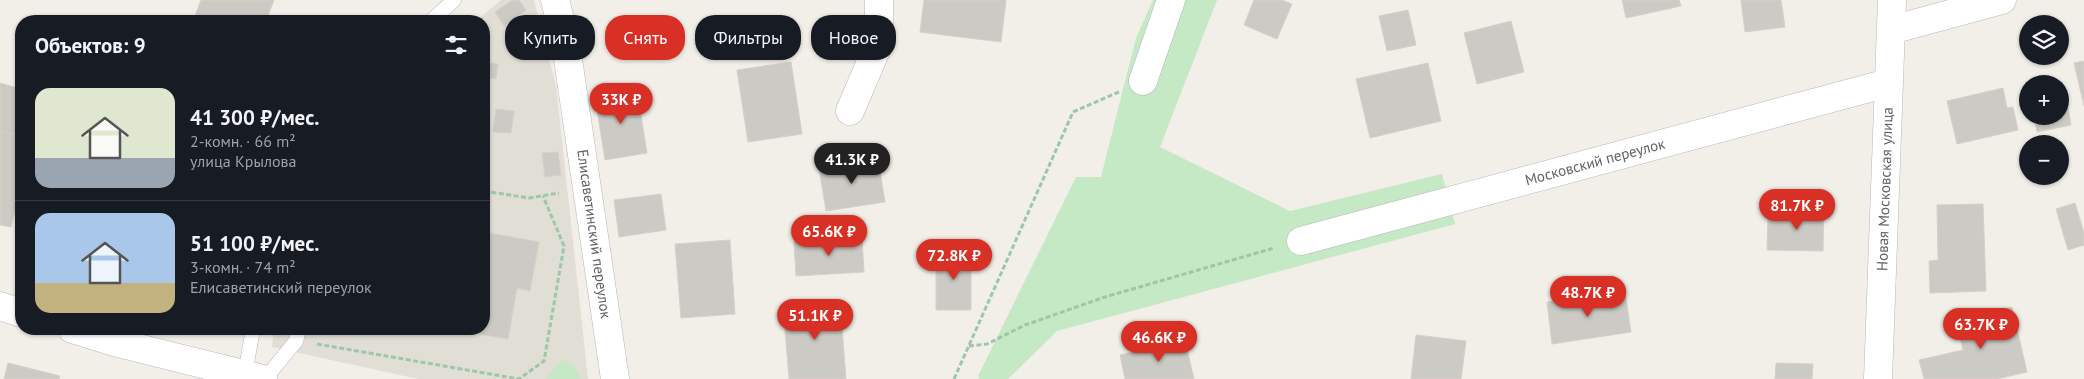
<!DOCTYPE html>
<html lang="ru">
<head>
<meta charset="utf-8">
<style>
  body { margin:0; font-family:"PT Sans",sans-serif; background:#20242c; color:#f1f3f6; height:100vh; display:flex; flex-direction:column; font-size:19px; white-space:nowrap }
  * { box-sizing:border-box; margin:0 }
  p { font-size:16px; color:#9ea1a6 }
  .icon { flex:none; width:28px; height:28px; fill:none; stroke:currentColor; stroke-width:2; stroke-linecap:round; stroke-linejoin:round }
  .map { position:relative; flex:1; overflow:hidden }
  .sheet { position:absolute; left:15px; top:15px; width:475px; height:320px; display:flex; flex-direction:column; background:#171b24; border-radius:20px; box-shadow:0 1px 4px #0004 }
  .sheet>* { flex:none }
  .hud { position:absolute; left:505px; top:15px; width:475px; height:45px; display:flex; gap:10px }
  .fabs { position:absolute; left:2019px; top:15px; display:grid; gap:10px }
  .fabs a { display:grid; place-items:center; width:50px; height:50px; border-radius:50%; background:#171b24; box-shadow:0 1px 4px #0004; font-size:25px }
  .price { position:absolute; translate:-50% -42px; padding:0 11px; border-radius:18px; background:#d93025; color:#fff; font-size:16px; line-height:32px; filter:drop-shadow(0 1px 2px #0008) }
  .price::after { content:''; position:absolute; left:50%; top:30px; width:15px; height:11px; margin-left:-8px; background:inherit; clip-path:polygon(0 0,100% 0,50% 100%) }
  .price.current { background:#222; color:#fff }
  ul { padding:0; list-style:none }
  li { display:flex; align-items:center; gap:15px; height:125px; padding:0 20px }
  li+li { border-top:1px solid #363941 }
  li span { display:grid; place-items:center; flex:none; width:140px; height:100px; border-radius:15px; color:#555 }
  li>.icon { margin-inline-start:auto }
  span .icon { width:60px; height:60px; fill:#fffc; stroke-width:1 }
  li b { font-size:21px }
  h2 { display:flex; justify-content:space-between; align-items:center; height:60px; padding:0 20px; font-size:21px }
  .pill { padding:0 18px; border-radius:20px; background:#171b24; box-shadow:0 1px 4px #0004; font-size:18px; line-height:45px }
  .pill.current { background:#d93025; color:#fff }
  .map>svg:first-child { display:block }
  .education { fill:#e1ded6 }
  .green { fill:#c5e8c5 }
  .building { fill:#cccac5; stroke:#d6d1c6 }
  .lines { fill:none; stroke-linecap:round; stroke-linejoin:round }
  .service-casing { stroke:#b5b8bc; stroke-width:15 }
  .minor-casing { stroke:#b5b8bc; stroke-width:29 }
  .tertiary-casing { stroke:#b5b8bc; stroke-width:29 }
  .path { stroke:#9cc7a9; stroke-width:3; stroke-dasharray:5 2.5; stroke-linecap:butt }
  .service { stroke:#fff; stroke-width:14 }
  .minor { stroke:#fff; stroke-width:28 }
  .tertiary { stroke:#fff; stroke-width:28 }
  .labels { text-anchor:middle; stroke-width:5; stroke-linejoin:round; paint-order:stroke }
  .street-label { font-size:15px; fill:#5f6368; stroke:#fff }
</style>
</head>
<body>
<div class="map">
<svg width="2084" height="379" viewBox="0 0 2084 379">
  <rect width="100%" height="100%" fill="#f1efe8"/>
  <!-- education -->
  <path class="education" d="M501 0H534L556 86 588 379H418L272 347 274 329H484V21H476Z"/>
  <!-- green -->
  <path class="green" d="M1153 0H1217L1160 147 1290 211 1442 174 1455 224 1057 331 1008 379H979L978 376 1076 177H1101L1136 38Z
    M561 360C571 363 579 367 580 379H546Z"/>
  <!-- building -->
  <path class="building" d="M201 0H274L266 21H193Z
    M512 0H519L526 10 504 26 495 12Z
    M924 0H1006L1001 42 920 32Z
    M1254 0H1282L1292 4 1277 39 1244 25Z
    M1622 0H1679L1681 6 1626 18Z
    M1741 0H1781L1785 27 1745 32Z
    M1408 10 1416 45 1387 51 1379 16Z
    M1511 21 1524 72 1477 84 1464 33Z
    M2084 61V106L2074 63Z
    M484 62 498 64 496 79 484 77Z
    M791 62 802 134 748 142 737 70Z
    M1428 63 1441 121 1370 138 1356 79Z
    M0 83 21 89V136L0 131Z
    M2003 88 2007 108 2013 107 2018 130 1957 144 1947 101Z
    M637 90 647 153 605 160 595 97Z
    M2065 90 2071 125 2037 132 2034 116H2060V91Z
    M496 109 514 111 511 133 493 132Z
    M0 131 21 136V185L11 227 0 225Z
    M558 152 561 175 545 177 542 153Z
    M878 159 885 202 826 211 819 168Z
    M661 194 666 230 619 237 614 200Z
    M2075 203 2084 233V245L2068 250 2056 209Z
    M1983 204 1986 291 1930 293 1929 261 1938 260 1937 205Z
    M1792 207H1824L1823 251 1767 250 1768 217H1792Z
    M484 232 539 242 530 291 517 288 508 339 450 329H484Z
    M862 238 864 272 796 276 794 242Z
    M730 240 735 314 681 318 675 244Z
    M936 252H971V310H936Z
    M1625 292 1631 332 1552 344 1547 302Z
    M840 301 846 379H789L783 305Z
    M2012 307 2027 372 1997 379H1924L1919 360 1963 350 1956 320Z
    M351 329H383L382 334Z
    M1416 335 1466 341 1461 379H1411Z
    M1185 341 1194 379H1125L1120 355Z
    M8 363 60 376 59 379H4Z
    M1776 363 1813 364 1812 379H1775Z"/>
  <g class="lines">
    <!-- service casing -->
    <g class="service-casing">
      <path id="service" d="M431 21 454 0
        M245 374 253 329
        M265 379 296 341 299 329"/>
    </g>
    <!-- minor casing -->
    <g class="minor-casing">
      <path id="minor" d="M555 0 565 39 615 379
        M1143 81 1171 0
        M850 111 879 43V0
        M1301 241 1888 83
        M0 306 21 313
        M72 329 114 342 263 379"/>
    </g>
    <!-- tertiary casing -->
    <g class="tertiary-casing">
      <path id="tertiary" d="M1891 30 2002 0
        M1878 379 1892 0"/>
    </g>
    <!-- path -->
    <path class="path" d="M484 191 529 198 559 193
      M317 344 519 379 544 361 564 246 543 196
      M969 346 987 344 1025 325 1105 297 1274 248
      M954 379 1073 112 1119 92"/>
    <!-- service -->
    <use href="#service" class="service"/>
    <!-- minor -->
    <use href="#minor" class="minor"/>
    <!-- tertiary -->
    <use href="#tertiary" class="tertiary"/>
  </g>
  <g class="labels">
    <!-- street labels -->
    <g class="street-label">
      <text transform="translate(1595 162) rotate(-15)" y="5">Московский переулок</text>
      <text transform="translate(1885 189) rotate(-88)" y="5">Новая Московская улица</text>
      <text transform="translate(594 234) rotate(82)" y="5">Елисаветинский переулок</text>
    </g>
  </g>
</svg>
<div class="fabs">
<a><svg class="icon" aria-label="layers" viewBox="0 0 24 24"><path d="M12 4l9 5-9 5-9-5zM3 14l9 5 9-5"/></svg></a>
<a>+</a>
<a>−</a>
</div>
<b class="price" style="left:621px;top:125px">33K ₽</b>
<b class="price current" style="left:852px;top:185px">41.3K ₽</b>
<b class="price" style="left:1797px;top:231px">81.7K ₽</b>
<b class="price" style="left:829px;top:257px">65.6K ₽</b>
<b class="price" style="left:954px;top:281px">72.8K ₽</b>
<b class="price" style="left:1588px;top:318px">48.7K ₽</b>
<b class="price" style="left:815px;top:341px">51.1K ₽</b>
<b class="price" style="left:1981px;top:350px">63.7K ₽</b>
<b class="price" style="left:1159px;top:363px">46.6K ₽</b>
<div class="hud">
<a class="pill">Купить</a>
<a class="pill current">Снять</a>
<a class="pill">Фильтры</a>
<a class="pill">Новое</a>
</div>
<section class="sheet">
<h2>Объектов: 9<svg class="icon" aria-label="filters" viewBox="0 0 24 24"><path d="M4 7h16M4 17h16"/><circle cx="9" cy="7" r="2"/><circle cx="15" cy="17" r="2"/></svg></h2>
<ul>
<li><span style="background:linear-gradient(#dfe7d0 70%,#9aa5b1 0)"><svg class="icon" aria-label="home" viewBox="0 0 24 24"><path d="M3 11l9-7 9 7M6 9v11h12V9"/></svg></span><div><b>41 300 ₽/мес.</b><p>2-комн. · 66 m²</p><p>улица Крылова</p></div></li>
<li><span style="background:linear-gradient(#a9c7e8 70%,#c2b280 0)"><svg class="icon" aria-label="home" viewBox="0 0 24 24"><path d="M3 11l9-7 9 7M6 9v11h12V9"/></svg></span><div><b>51 100 ₽/мес.</b><p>3-комн. · 74 m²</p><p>Елисаветинский переулок</p></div></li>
</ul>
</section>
</div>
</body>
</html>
